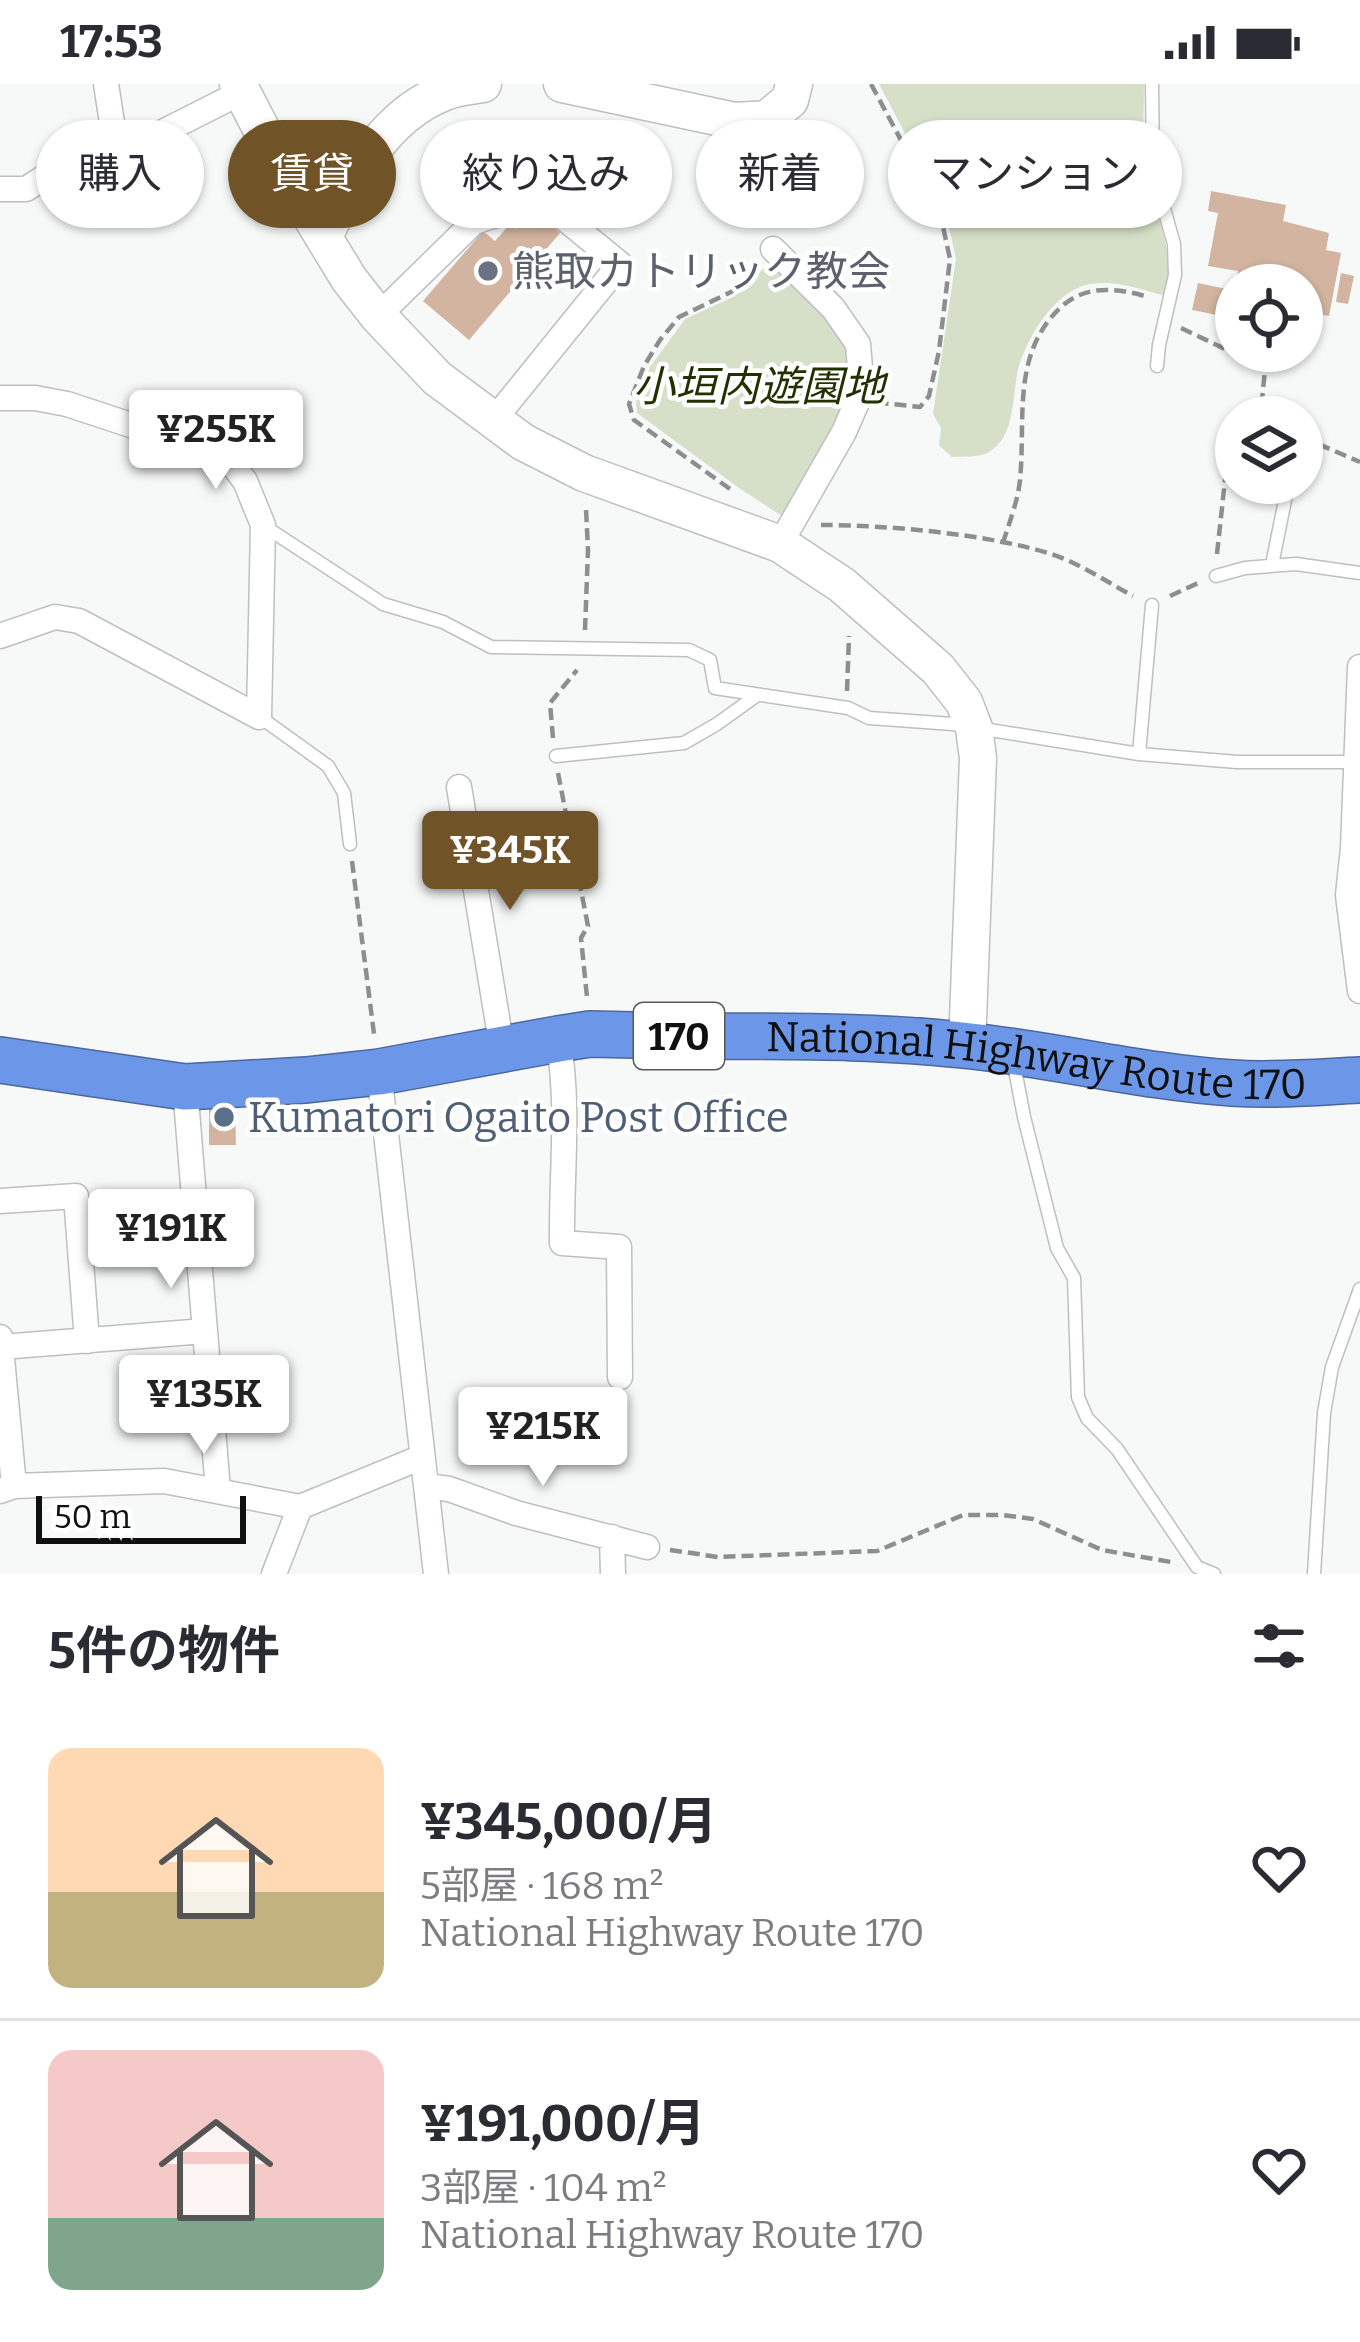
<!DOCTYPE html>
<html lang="ja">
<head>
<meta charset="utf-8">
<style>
  body { margin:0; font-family:Bitter,"Noto Sans JP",serif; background:#f7f7f7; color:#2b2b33; height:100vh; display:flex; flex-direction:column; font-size:45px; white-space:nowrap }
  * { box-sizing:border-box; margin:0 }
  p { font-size:39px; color:#7c7c81 }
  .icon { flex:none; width:66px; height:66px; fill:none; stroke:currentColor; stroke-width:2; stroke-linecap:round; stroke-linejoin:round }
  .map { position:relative; height:1490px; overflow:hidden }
  .drawer { display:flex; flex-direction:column; background:#fff; flex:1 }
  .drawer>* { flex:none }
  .top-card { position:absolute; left:36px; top:36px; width:1290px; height:108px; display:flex; gap:24px }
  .fabs { position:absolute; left:1215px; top:180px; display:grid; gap:24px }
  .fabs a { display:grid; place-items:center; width:108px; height:108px; border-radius:50%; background:#fff; box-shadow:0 3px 9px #0004; font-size:60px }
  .scale { position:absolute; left:36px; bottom:30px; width:210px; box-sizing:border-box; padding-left:12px; border:6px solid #101010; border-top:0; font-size:33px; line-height:42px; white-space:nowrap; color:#101010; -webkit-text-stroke:9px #fff; paint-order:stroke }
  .price { position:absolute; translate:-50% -102px; padding:0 27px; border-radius:12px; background:#fff; color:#222; font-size:39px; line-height:78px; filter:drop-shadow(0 3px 6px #0008) }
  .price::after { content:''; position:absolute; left:50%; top:72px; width:36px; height:27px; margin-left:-18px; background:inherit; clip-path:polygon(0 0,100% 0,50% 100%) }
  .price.on { background:#715328; color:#fff }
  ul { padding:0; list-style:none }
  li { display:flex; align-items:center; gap:36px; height:300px; padding:0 48px }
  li+li { border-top:3px solid #e1e1e2 }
  li span { display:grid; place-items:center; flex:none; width:336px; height:240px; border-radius:24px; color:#555 }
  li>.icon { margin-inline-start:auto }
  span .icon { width:144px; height:144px; fill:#fffc; stroke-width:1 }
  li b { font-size:51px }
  h2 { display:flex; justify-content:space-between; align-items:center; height:144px; padding:0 48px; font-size:51px }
  .pill { padding:0 42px; border-radius:54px; background:#fff; box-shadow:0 3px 9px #0004; font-size:42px; line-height:108px }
  .pill.on { background:#715328; color:#fff }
  .status { display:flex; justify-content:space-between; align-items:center; height:84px; padding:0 60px; background:#fff; direction:ltr }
  .status svg { height:33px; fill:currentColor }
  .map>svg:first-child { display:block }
  .green { fill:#d6e0c8 }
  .building { fill:#d2b4a0 }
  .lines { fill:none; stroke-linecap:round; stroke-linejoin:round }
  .lane-casing { stroke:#bebfc0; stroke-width:15 }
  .street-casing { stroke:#bebfc0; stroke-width:27 }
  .secondary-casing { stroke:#bebfc0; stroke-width:39 }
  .highway-casing { stroke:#4c689c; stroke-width:48 }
  .path { stroke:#8d8e8e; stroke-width:4.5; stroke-dasharray:12 6; stroke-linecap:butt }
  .lane { stroke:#fff; stroke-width:12 }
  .street { stroke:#fff; stroke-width:24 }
  .secondary { stroke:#fff; stroke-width:36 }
  .highway { stroke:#6c97e8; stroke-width:45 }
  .worship-dot { fill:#6b7280; stroke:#fff; stroke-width:4.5 }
  .service-dot { fill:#5c6f8a; stroke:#fff; stroke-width:4.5 }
  .labels { text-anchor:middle; stroke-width:9; stroke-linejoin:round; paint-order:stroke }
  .shield { fill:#fff; stroke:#585858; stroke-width:3 }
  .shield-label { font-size:39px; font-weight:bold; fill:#101010 }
  .worship-label { font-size:42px; fill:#5b616d; stroke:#fff; text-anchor:start }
  .park-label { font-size:42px; font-style:italic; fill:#213100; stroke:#fff }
  .street-label { font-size:42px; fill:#101010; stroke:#fff }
  .service-label { font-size:42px; fill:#4e5e75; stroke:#fff; text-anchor:start }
</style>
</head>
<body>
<div class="status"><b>17:53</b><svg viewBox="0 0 49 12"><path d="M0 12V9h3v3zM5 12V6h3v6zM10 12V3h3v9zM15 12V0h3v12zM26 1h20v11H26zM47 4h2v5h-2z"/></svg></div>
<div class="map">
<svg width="1360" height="1490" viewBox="0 0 1360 1490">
  <rect width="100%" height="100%" fill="#f7f8f8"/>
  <!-- green -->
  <path class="green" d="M879 0H1144C1144 26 1142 53 1145 78 1149 125 1178 161 1166 212 1142 206 1116 196 1091 200 1055 205 1024 257 1017 291 1012 317 1015 352 989 368 979 374 963 372 952 373L939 361 941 344 933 330 956 175 945 125Z
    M774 174 832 236 846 260 852 310 785 434 739 404 637 329 636 318 650 283 685 235 735 212Z"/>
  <!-- building -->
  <path class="building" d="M1211 107 1286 121 1283 137 1329 149 1326 166 1341 169 1329 232 1302 227V201H1289L1290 193 1287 197 1263 193 1262 200 1236 195 1238 187 1208 182 1218 129 1208 127Z
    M543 133 560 149 469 256 423 217 483 147 495 157 510 140 517 145 526 135 535 143Z
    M1341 189 1354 192 1348 220 1336 218Z
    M1198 199 1236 207 1232 234 1192 226Z
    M209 1024H235L236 1061H209Z"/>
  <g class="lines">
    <!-- lane casing -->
    <g class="lane-casing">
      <path id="lane" d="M1152 0 1153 86 1174 160 1175 191 1159 261 1157 282
        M264 442 383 520 443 538 491 563 689 566 710 576 715 604 848 624 869 634 953 640 1139 670 1237 678H1356
        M1272 481 1287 406
        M1216 492 1245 484 1296 480 1360 489
        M260 633 328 682 344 709 350 760
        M1139 670 1152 521
        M556 672 684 659 717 640 756 612
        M1013 975 1024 1033 1057 1164 1074 1194 1078 1313 1087 1334 1117 1365 1197 1483 1214 1490
        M1314 1490 1324 1329 1332 1283 1360 1205"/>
    </g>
    <!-- street casing -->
    <g class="street-casing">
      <path id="street" d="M106 0 117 71
        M0 105H26L62 82 117 71 242 8
        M773 165 833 224 858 260 860 284 858 316 844 348 780 460
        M378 232 474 138 511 126 548 121 620 180 493 337
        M0 314H35L67 320 149 347 232 380 245 397 263 441 259 633 79 537 55 533 0 552
        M1360 583 1353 764 1348 811 1360 907
        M459 703 502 964
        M558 955C570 1023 561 1090 562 1159L619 1163 620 1293
        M379 988 436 1490
        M185 1003 218 1406
        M0 1117 76 1112 87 1257
        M0 1253 14 1402
        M1 1263 205 1247
        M427 1402 449 1405 516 1429 647 1463
        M0 1407 14 1402 164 1397 300 1423 422 1373
        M612 1453 613 1490
        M274 1490 300 1423"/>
    </g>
    <!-- secondary casing -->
    <g class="secondary-casing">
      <path id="secondary" d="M238 0 282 85 349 195 378 232 437 294 523 358 584 389 780 460 842 501 938 585 964 618 974 644 978 674 967 961
        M562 0 735 37 767 35 790 16 794 0
        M324 153C351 96 382 32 445 8 456 3 471 2 483 0"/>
    </g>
    <!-- highway casing -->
    <g class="highway-casing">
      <g id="highway">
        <path id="s1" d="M0 976 185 1003 306 996 379 988 558 955 590 950 634 951C741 954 856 949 962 961 1052 970 1141 993 1232 999 1275 1002 1318 998 1360 996"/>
      </g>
    </g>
    <!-- path -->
    <path class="path" d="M871 0 940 129 950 175 939 267 929 312 920 323 882 319
      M1181 244 1244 274 1266 275 1261 327 1257 333
      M1302 353 1360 378
      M730 405 634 336 629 320 644 282 660 256 679 233 731 208 757 182
      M821 441C887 441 988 450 1051 470 1079 479 1107 498 1133 512
      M1003 459C1009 439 1018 417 1020 396 1026 334 1011 270 1061 223 1086 200 1118 204 1148 213
      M1217 470 1225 396 1236 364
      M1170 512 1198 499
      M585 546 588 466 586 425
      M847 607 849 552
      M553 654 550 619 577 586
      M558 689 588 842 581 854 587 913
      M352 777 374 950
      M670 1466 718 1473 877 1467 963 1431H1003L1033 1435 1102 1466 1171 1478"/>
    <!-- lane -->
    <use href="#lane" class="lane"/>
    <!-- street -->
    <use href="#street" class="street"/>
    <!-- secondary -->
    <use href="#secondary" class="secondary"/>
    <!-- highway -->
    <use href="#highway" class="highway"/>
  </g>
  <!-- markers -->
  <circle class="worship-dot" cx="488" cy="187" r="12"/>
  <circle class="service-dot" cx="224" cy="1033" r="12"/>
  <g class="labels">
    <!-- shield labels -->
    <rect class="shield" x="634" y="919" width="90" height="66" rx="9"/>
    <g class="shield-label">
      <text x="679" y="966">170</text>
    </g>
    <!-- worship labels -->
    <g class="worship-label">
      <text x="512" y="202">熊取カトリック教会</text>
    </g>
    <!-- park labels -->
    <g class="park-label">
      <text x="759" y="317">小垣内遊園地</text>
    </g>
    <!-- street labels -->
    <g class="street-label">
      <text dy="15" stroke="none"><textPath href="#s1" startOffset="1044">National Highway Route 170</textPath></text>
    </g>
    <!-- service labels -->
    <g class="service-label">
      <text x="248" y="1048">Kumatori Ogaito Post Office</text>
    </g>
  </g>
</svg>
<div class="fabs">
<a><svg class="icon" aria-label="locate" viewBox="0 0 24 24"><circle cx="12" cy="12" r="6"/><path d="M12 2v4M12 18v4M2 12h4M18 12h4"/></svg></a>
<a><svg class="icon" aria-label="layers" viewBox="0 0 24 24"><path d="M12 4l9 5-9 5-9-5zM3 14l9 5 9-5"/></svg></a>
</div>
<div class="scale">50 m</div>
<b class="price" style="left:216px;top:408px">¥255K</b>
<b class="price on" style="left:510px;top:829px">¥345K</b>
<b class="price" style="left:171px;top:1207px">¥191K</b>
<b class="price" style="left:204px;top:1373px">¥135K</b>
<b class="price" style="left:543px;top:1405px">¥215K</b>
<div class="top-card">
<a class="pill">購入</a>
<a class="pill on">賃貸</a>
<a class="pill">絞り込み</a>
<a class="pill">新着</a>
<a class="pill">マンション</a>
</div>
</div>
<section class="drawer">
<h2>5件の物件<svg class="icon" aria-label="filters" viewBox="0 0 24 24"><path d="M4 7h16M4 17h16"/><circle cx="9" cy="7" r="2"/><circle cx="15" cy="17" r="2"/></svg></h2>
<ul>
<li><span style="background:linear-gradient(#ffd9b3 60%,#c2b280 0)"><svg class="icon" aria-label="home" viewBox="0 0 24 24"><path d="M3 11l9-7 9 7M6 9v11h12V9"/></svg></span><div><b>¥345,000/月</b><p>5部屋 · 168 m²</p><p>National Highway Route 170</p></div><svg class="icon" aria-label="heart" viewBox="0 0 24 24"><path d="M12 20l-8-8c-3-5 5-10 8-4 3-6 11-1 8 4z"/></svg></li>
<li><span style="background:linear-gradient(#f6c9c9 70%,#7fa58c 0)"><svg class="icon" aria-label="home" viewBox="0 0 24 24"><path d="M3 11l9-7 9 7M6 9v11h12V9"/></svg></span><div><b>¥191,000/月</b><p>3部屋 · 104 m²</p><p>National Highway Route 170</p></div><svg class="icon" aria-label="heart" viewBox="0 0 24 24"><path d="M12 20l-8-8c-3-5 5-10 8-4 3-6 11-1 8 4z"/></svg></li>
</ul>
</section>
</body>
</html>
